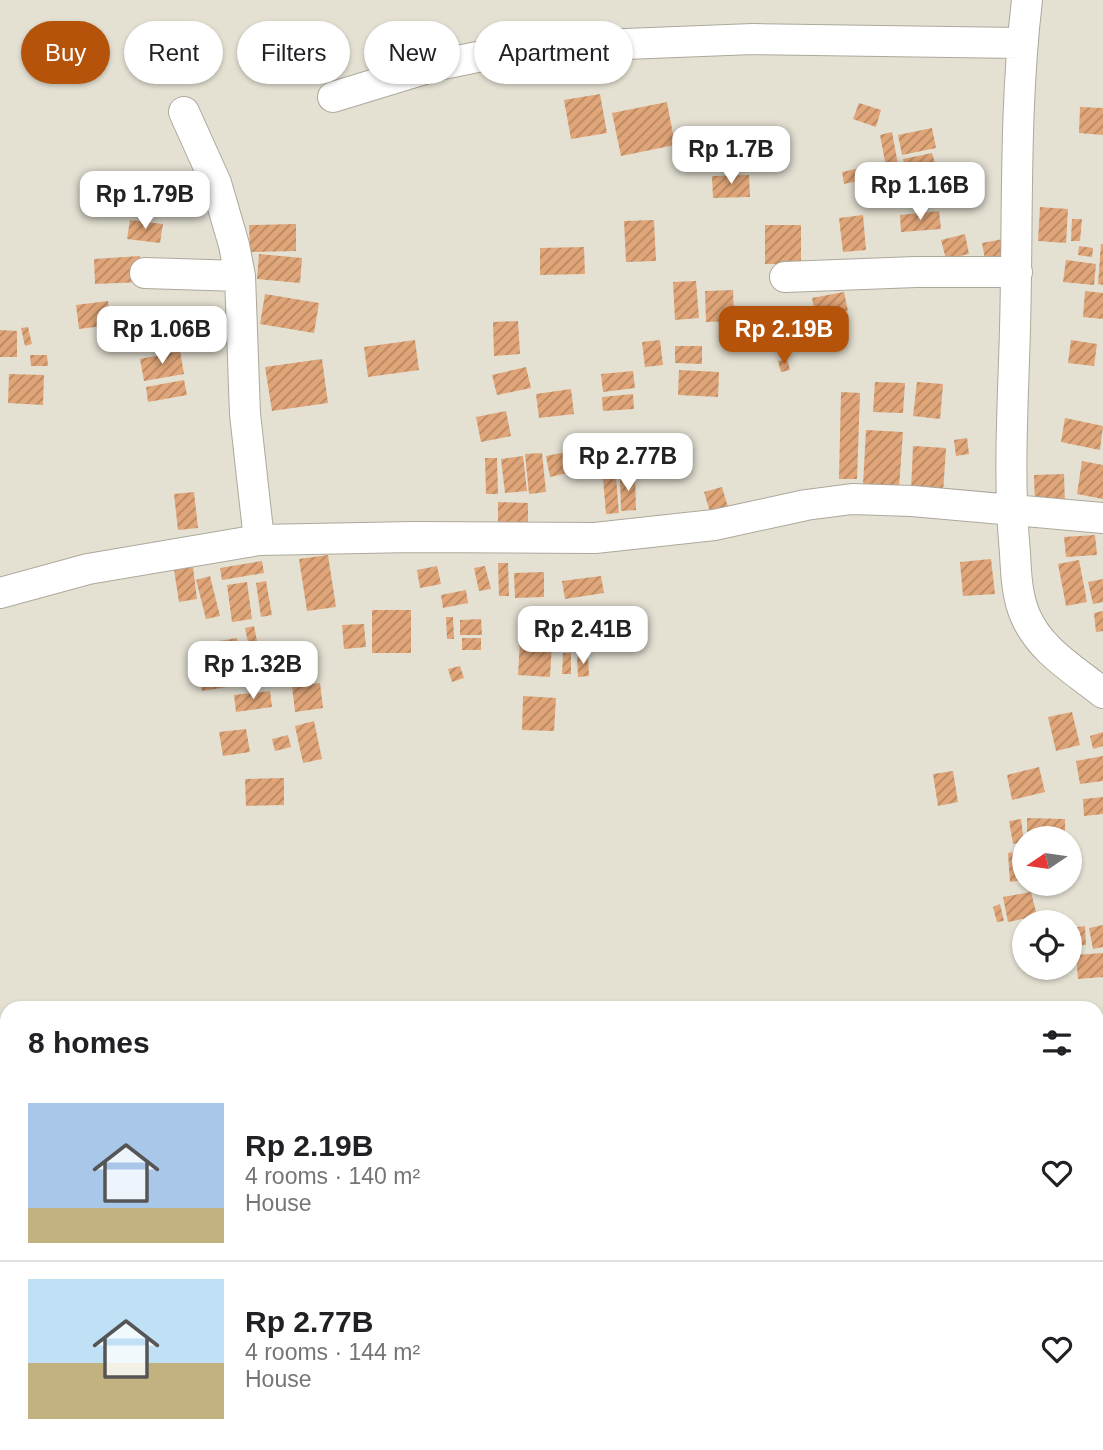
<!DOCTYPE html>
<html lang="en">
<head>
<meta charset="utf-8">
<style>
  body { margin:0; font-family:Helvetica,sans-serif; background:#f6f6f6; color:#202124; height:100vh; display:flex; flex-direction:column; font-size:26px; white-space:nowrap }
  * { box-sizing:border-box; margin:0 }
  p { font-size:23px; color:#757577 }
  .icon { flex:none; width:38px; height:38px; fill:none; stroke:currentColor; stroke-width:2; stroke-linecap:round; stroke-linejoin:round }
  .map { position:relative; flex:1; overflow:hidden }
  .details { position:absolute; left:0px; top:1001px; width:1104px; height:450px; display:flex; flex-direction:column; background:#fff; border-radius:21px 21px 0 0; box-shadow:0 2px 5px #0004 }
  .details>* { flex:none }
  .hud { position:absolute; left:21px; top:21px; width:700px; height:63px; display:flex; gap:14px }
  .needle { width:46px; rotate:257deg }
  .tools { position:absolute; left:1012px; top:826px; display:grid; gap:14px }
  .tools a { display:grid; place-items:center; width:70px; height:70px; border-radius:50%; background:#fff; box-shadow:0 2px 5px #0004; font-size:35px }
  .price { position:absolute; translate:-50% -60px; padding:0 16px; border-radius:14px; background:#fff; color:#222; font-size:23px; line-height:46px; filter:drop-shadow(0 2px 4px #0008) }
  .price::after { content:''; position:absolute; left:50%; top:42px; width:21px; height:16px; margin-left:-10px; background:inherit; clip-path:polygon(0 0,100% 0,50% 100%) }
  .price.current { background:#b45309; color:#fff }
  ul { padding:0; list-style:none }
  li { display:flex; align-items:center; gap:21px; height:175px; padding:0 28px }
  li+li { border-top:2px solid #e0e0e0 }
  li span { display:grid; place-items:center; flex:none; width:196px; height:140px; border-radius:0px; color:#555 }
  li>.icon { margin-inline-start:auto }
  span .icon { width:84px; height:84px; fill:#fffc; stroke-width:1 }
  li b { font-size:30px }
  h2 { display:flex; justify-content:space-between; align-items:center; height:84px; padding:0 28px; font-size:30px }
  .tag { padding:0 24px; border-radius:32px; background:#fff; box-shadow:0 2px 5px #0004; font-size:24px; line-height:63px }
  .tag.current { background:#b45309; color:#fff }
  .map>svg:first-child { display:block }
  .building { fill:url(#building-hatch) }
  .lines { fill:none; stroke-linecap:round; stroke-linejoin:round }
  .minor-casing { stroke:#aca89b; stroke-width:32 }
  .minor { stroke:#fff; stroke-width:30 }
</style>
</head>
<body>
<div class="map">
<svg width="1103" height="1450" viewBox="0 0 1103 1450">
  <defs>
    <pattern id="building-hatch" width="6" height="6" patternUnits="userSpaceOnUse" patternTransform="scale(1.75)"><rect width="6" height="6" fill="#e0a578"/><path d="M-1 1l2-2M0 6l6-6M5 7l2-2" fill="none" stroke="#b68762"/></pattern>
  </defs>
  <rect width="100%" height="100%" fill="#e4e1d3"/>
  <!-- building -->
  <path class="building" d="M600 94 607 133 571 139 564 100Z
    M667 102 675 145 621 156 612 113Z
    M859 103 881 110 876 127 853 119Z
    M1080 107 1103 108V135L1079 133Z
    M932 128 936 148 902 155 898 135Z
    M892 132 903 191 891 193 880 135Z
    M932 153 935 163 905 169 903 159Z
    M874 165 877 177 844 184 842 172Z
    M935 168 938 187 908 192 904 173Z
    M749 175 750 197 713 198 712 176Z
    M141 195 191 196 190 209 140 207Z
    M1040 207 1068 209 1066 243 1038 241Z
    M939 211 941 229 901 232 900 215Z
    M863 215 866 250 843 252 839 218Z
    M1072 219H1082L1080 241H1071Z
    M130 220 163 224 160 243 127 239Z
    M654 220 656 261 626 262 624 221Z
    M296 224V251L250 252 249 225Z
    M765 225H801V264H765Z
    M965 234 969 254 946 259 941 240Z
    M1003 239 1006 255 985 259 982 243Z
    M1101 244H1103V285L1098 284Z
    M1079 246 1093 248 1092 257 1078 255Z
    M584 247 585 274 540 275V248Z
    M259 254 302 258 300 283 257 279Z
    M140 256 142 282 95 284 94 259Z
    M1066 260 1096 264 1094 285 1063 282Z
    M696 281 699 318 675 320 673 282Z
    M733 290 734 321 706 322 705 291Z
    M1085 291 1103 293V319L1083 317Z
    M844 292 848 311 816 317 812 298Z
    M265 294 319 303 314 333 260 324Z
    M108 301 111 325 79 329 76 305Z
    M843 320 845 335 823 338 821 323Z
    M518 321 520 354 494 356 493 322Z
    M28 327 32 344 25 346 21 328Z
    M0 330 17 331V357H0Z
    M415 340 419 370 368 377 364 347Z
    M660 340 663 365 645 367 642 342Z
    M1071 340 1097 344 1094 366 1068 363Z
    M675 346H702V364L675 363Z
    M180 351 184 374 144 381 140 359Z
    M30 355H47L48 366H31Z
    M322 359 328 403 272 411 265 367Z
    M787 359 790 370 781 372 778 361Z
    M526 367 531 388 497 395 492 375Z
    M679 370 719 372 718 397 678 395Z
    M633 371 635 388 603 392 601 374Z
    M9 374 44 375 43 405 8 403Z
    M184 380 187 395 148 402 146 387Z
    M875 382 905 383 903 413 873 412Z
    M917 382 943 384 940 419 913 416Z
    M571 389 574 414 539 418 536 394Z
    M841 392 860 393 857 479H839Z
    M633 394 634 409 603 411 602 397Z
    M506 411 511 436 481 442 476 417Z
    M1065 418 1103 426 1100 450 1061 442Z
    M866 430 903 432 899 488 863 485Z
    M967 438 969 454 956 456 954 440Z
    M913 446 946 448 943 493 911 491Z
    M581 449 585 469 550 477 546 456Z
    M542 453 546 492 529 494 525 454Z
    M523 456 527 491 505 493 501 459Z
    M485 458H497L498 494H486Z
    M1082 461 1103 465V499L1077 494Z
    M1064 474 1065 504 1035 505 1034 475Z
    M620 476H635L636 510 621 511Z
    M616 477 619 513 606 514 603 478Z
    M722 487 728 507 710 512 704 492Z
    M194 492 198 528 178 530 174 494Z
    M498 502 528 503V525L498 524Z
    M1095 535 1097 555 1066 557 1064 537Z
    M328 555 336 607 307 611 299 559Z
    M991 559 995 594 963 596 960 562Z
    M1079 560 1087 602 1066 606 1058 564Z
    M262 561 264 573 222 580 220 568Z
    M498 563H508L509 596H499Z
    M437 566 441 584 420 588 417 570Z
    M485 566 491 589 479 591 474 568Z
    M193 567 197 599 179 602 174 570Z
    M544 572V597L515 598 514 573Z
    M210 576 220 616 206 619 196 580Z
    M601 576 604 593 565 599 562 581Z
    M1103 579V602L1093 604 1088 582Z
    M266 581 272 615 261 617 256 583Z
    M247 582 252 619 232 622 227 585Z
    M466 590 468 603 443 608 441 595Z
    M372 610H411V653H372Z
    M1103 611V631L1096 632 1094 613Z
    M446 617H453L454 639H447Z
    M481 619 482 635H460V620Z
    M364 624 366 647 344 649 342 625Z
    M254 626 258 646 249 647 245 628Z
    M237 638 239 650 209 655 207 643Z
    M462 638H481V650H462Z
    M520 640 552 643 550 677 518 675Z
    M273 652 275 661 250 666 248 658Z
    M563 653H571V674H562Z
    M588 656 589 676 578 677 577 657Z
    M229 663 233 686 202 691 197 668Z
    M460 666 464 678 452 682 448 669Z
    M273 667 277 682 254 687 250 672Z
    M320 683 323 708 295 712 292 686Z
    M270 691 272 707 236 712 234 695Z
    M523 696 556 698 554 731 522 730Z
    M1072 712 1080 745 1056 751 1048 717Z
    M314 721 322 759 303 763 295 726Z
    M246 729 250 752 223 756 219 732Z
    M1103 732V746L1093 749 1090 736Z
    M288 735 291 747 275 751 272 739Z
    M1103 756V781L1080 784 1076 761Z
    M1039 767 1045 792 1012 800 1007 775Z
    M953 771 958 802 938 806 933 774Z
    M284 778V805L246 806 245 779Z
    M1103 797V814L1084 816 1083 799Z
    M1027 818 1065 819V838H1027Z
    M1021 819 1024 842 1013 844 1009 821Z
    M1024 851V880L1010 882 1008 853Z
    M1031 892 1037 916 1008 922 1003 897Z
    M1000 904 1004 921 997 922 993 907Z
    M1103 925V947L1093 949 1089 928Z
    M1085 926 1086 945 1069 947V928Z
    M1103 953V977L1078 979 1076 955Z
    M820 1444H873L874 1450H821Z"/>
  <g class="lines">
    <!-- minor casing -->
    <g class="minor-casing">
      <path id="minor" d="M1027 0C1014 110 1018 219 1015 329 1013 404 1008 479 1015 553 1016 574 1017 596 1025 615 1040 651 1075 670 1103 693
        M333 97 438 65 502 52 549 47 753 39 1022 43
        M184 112 216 183 234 245 240 276 245 414 259 540
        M145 273 240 276
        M785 277 916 272H1017
        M0 593 88 569 259 540 412 537 595 538 714 525 806 505 852 499 912 501 1103 518
        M1094 1444V1450
        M950 1449 951 1450"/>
    </g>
    <!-- minor -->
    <use href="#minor" class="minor"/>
  </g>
</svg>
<div class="tools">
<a><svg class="needle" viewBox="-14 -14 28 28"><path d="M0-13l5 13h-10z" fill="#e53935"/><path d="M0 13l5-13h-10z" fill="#757577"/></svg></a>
<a><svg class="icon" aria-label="locate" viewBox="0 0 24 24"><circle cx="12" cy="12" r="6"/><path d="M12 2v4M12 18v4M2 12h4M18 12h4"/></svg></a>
</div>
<b class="price" style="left:731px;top:186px">Rp 1.7B</b>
<b class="price" style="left:920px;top:222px">Rp 1.16B</b>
<b class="price" style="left:145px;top:231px">Rp 1.79B</b>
<b class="price" style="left:162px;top:366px">Rp 1.06B</b>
<b class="price current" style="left:784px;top:366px">Rp 2.19B</b>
<b class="price" style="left:628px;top:493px">Rp 2.77B</b>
<b class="price" style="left:583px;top:666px">Rp 2.41B</b>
<b class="price" style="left:253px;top:701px">Rp 1.32B</b>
<div class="hud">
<a class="tag current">Buy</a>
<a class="tag">Rent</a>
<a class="tag">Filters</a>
<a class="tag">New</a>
<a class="tag">Apartment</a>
</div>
<section class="details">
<h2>8 homes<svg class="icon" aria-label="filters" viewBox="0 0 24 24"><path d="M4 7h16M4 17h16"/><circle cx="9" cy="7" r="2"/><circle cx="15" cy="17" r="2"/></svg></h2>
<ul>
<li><span style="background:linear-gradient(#a9c7e8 75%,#c2b280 0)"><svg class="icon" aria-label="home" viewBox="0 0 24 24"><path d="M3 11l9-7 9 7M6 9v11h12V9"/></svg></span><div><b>Rp 2.19B</b><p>4 rooms · 140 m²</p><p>House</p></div><svg class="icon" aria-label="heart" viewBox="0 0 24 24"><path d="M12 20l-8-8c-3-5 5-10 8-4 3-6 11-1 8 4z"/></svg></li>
<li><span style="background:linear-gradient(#bfe0f5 60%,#c2b280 0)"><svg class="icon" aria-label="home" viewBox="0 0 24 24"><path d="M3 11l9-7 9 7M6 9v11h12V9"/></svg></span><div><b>Rp 2.77B</b><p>4 rooms · 144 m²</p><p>House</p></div><svg class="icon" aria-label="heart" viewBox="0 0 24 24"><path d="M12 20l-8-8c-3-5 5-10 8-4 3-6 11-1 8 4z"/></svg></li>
</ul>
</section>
</div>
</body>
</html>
